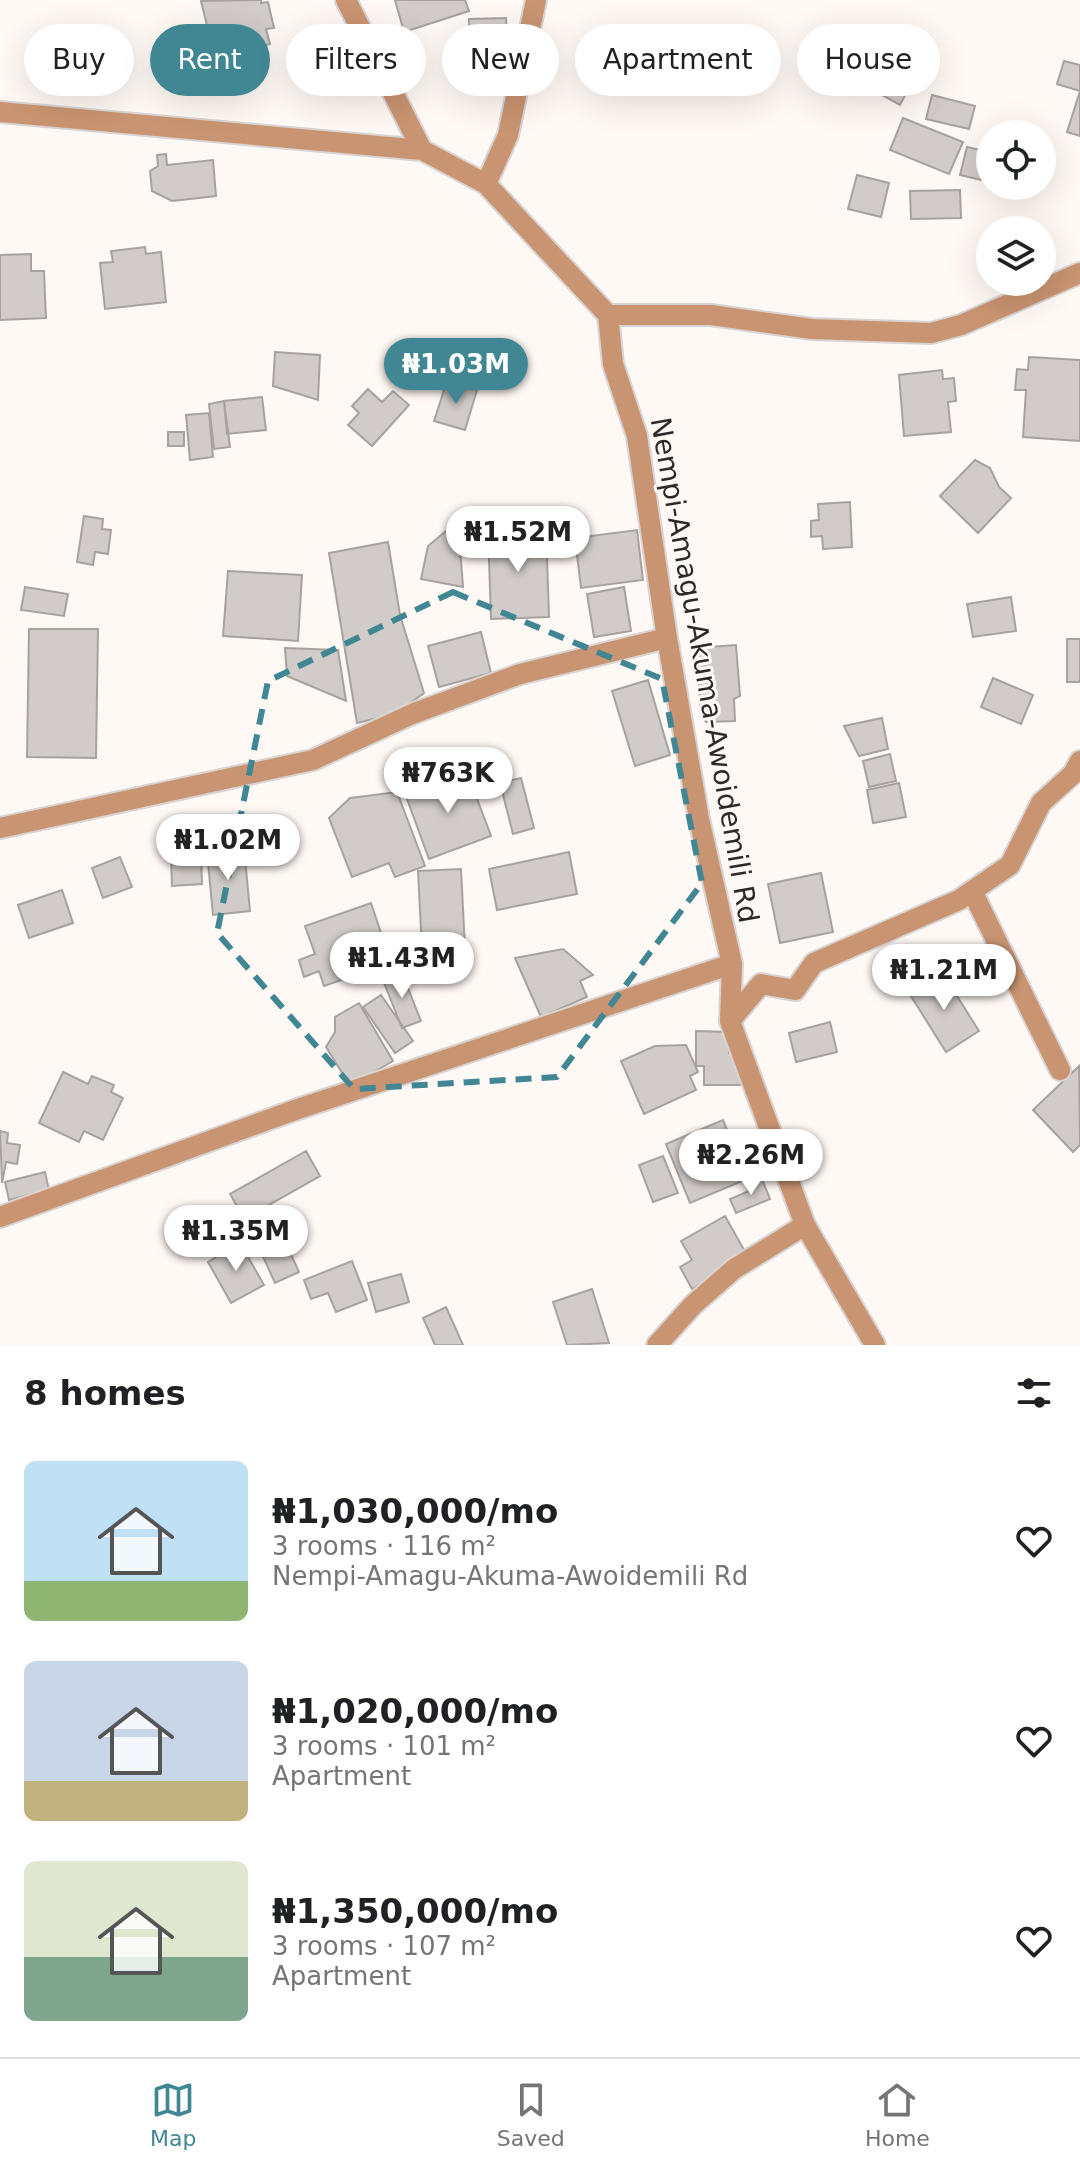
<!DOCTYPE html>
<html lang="en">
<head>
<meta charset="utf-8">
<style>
  body { margin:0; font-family:"DejaVu Sans",sans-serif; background:#f6f6f6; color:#202124; height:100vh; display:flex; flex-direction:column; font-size:30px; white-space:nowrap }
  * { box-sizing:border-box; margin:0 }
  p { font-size:26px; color:#757577 }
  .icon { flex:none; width:44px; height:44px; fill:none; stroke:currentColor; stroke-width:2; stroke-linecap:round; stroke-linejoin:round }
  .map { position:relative; height:1345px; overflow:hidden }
  .sheet { display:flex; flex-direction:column; background:#fff; flex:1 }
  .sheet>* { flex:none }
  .guide { position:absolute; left:24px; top:24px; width:1032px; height:72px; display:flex; gap:16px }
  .buttons { position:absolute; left:976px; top:120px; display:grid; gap:16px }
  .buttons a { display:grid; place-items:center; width:80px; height:80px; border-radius:50%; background:#fff; box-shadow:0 8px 32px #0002; font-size:40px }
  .price { position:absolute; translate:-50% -68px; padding:0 18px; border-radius:28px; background:#fff; color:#222; font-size:26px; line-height:52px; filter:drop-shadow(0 2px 4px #0008) }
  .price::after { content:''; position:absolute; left:50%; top:48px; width:24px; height:18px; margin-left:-12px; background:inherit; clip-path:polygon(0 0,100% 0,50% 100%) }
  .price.selected { background:#418793; color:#fff }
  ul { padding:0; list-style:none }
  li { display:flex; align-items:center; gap:24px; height:200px; padding:0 24px }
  li span { display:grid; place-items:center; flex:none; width:224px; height:160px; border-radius:12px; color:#555 }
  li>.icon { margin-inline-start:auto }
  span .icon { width:96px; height:96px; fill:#fffc; stroke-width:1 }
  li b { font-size:34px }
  h2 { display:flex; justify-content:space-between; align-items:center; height:96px; padding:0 24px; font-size:34px }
  .tag { padding:0 28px; border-radius:36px; background:#fff; box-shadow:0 8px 32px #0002; font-size:28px; line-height:72px }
  .tag.selected { background:#418793; color:#fff }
  .tabs { display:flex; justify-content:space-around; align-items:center; height:112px; border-top:2px solid #e0e0e0; background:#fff; font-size:22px; color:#757577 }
  .tabs a { display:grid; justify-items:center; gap:4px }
  .tabs .selected { color:#418793 }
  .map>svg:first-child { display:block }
  .building { fill:#d1ccc9; stroke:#a7a29f; stroke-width:2 }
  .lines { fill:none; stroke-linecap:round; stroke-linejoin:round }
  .minor-casing { stroke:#d9d4d1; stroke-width:24 }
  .minor { stroke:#c99471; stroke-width:20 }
  .marked { fill:none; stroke:#418793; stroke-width:6; stroke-dasharray:16 10; stroke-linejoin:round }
  .labels { text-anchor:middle; stroke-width:6; stroke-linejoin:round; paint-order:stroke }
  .street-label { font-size:28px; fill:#2c2a29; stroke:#fff9f6 }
</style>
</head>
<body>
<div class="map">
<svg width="1080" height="1345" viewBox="0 0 1080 1345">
  <rect width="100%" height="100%" fill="#fff9f6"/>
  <!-- building -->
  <path class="building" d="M261 0V3L268 2 274 28 266 29 270 44 215 58 201 1Z
    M395 0H465L469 11 404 32Z
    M506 18 508 57 470 59 469 19Z
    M868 53 914 79 900 105 853 79Z
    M1064 61 1080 65V136L1067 132 1080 91 1057 84Z
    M932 95 975 106 969 129 926 119Z
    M903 118 963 142 949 174 890 150Z
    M967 147 990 152V182L960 175Z
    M166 154 167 165 213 160 216 196 172 201 152 191 150 171 158 166 157 155Z
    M857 175 889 183 881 217 848 209Z
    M960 190 961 218 911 219 910 191Z
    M145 247 146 254 161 252 166 302 105 309 100 263 113 262 111 251Z
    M31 254V271H44L46 318 0 320V255Z
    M275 352 320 355 318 400 273 386Z
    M1029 357 1080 360V441L1023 437 1026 390H1015L1017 369 1028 370Z
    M942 370 943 379 954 378 956 401 948 402 951 432 904 436 899 375Z
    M447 381 477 390 465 430 434 421Z
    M368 389 382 402 393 391 409 405 372 446 348 425 359 413 352 406Z
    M262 397 266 430 227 434 224 401Z
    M224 401 230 447 214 449 209 404Z
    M209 413 213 457 190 460 186 415Z
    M168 432H184V446H168Z
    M975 460 990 468 999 487 1011 498 978 533 940 496Z
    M850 502 852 547 823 549 822 536 811 537V521L819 520 818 504Z
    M84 516 103 519 102 529 111 530 108 554 95 552 93 565 77 562Z
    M458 521 463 587 421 579 428 546Z
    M546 529 549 617 491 619 488 531Z
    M637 530 643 580 581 588 575 538Z
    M388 542 400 615 424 693 395 714 357 723 329 553Z
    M228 571 302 575 298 641 223 636Z
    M25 587 68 594 64 616 21 610Z
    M624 587 631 631 594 637 587 594Z
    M1011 597 1016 631 973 637 967 604Z
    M29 629H98L96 758 27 757Z
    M481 632 491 673 439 687 428 646Z
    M1067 639H1080V682H1067Z
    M736 645 740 696 734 699 735 721 706 722 701 715 696 648Z
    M285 648 338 650 346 701 287 676Z
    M993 678 1033 695 1021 724 981 707Z
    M648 680 670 755 635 766 612 691Z
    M882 718 888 749 859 756 844 726Z
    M890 754 896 781 869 787 863 761Z
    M457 768 462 782 470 780 491 836 429 859 406 796 433 787 430 778Z
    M521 778 534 828 513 834 500 783Z
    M899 783 906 817 873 823 867 790Z
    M397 792 425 866 395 877 389 863 352 877 329 818 350 798Z
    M244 848 250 911 213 915 207 852Z
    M569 852 577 894 497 910 489 869Z
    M120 857 132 887 103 898 92 868Z
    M201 857 202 884 172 886 171 858Z
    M461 869 465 948 422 950 418 871Z
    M821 873 833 932 780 943 768 884Z
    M62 890 73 923 29 938 18 905Z
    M371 903 391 963 324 986 319 971 304 977 299 960 315 954 305 926Z
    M563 949 593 975 580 981 587 997 541 1017 515 958Z
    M942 972 979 1031 946 1052 909 993Z
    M402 973 421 1021 402 1028 383 980Z
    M381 995 413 1041 395 1053 363 1007Z
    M359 1003 393 1061 350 1086 326 1047 335 1032V1017Z
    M830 1022 837 1052 796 1062 789 1033Z
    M696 1031 729 1032V1053L741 1052V1085H704V1066H696Z
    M686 1045 698 1072 690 1076 696 1090 644 1114 621 1061 655 1046Z
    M1079 1066 1080 1145 1073 1152 1033 1110Z
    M63 1072 88 1084 92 1076 114 1085 111 1092 123 1098 103 1140 84 1131 79 1142 39 1123Z
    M723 1120 747 1179 690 1203 666 1144Z
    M0 1131 8 1133 7 1143 20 1145 17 1164 6 1162 2 1183Z
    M306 1151 320 1176 244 1219 230 1194Z
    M663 1156 678 1193 653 1202 639 1165Z
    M45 1172 49 1190 9 1200 5 1182Z
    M762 1179 770 1199 736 1213 730 1199 749 1191 746 1186Z
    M725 1216 748 1257 692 1289 680 1267 692 1260 681 1241Z
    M280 1230 299 1272 275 1283 256 1241Z
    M240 1243 264 1285 231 1303 208 1262Z
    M352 1261 367 1300 336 1312 328 1293 311 1299 304 1280Z
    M401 1274 409 1302 376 1312 368 1283Z
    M592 1289 609 1343 567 1345 553 1302Z
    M446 1307 463 1345H435L423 1318Z"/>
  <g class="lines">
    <!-- minor casing -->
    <g class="minor-casing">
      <path id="minor" d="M346 0 422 150
        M0 112 422 150 486 184 608 315 613 364 637 436 667 638 699 819 732 964 730 1021 805 1225 875 1345
        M486 184 508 135 536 0
        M608 315H711L812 329 931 333 961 325 1080 273
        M0 828 313 760 412 714 520 674 667 638
        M972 891 1060 1070
        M730 1021 761 984 795 990 814 963 959 900 1010 865 1041 803 1073 774 1080 761
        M0 1217 295 1110 732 964
        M657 1345 693 1305 734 1269 805 1225"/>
    </g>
    <!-- minor -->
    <use href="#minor" class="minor"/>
  </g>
  <!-- marked area -->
  <path class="marked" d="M453 592 662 679 702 883 557 1077 354 1089 217 933 268 681Z"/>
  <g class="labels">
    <!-- street labels -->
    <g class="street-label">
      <text transform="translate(705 670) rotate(80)" y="10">Nempi-Amagu-Akuma-Awoidemili Rd</text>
    </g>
  </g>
</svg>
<div class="buttons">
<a><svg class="icon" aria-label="locate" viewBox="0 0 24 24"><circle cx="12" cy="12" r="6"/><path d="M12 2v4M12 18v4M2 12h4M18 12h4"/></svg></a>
<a><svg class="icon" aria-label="layers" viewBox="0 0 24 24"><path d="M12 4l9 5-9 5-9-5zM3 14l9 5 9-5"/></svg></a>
</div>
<b class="price selected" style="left:456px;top:406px">₦1.03M</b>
<b class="price" style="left:518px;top:574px">₦1.52M</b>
<b class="price" style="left:448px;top:815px">₦763K</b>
<b class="price" style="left:228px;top:882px">₦1.02M</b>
<b class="price" style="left:402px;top:1000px">₦1.43M</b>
<b class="price" style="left:944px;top:1012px">₦1.21M</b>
<b class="price" style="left:751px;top:1197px">₦2.26M</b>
<b class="price" style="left:236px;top:1273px">₦1.35M</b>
<div class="guide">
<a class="tag">Buy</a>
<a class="tag selected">Rent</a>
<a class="tag">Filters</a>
<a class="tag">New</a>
<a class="tag">Apartment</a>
<a class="tag">House</a>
</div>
</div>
<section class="sheet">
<h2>8 homes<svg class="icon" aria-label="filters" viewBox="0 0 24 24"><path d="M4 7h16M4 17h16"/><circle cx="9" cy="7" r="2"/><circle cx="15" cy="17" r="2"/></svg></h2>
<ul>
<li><span style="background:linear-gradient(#bfe0f5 75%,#8fb573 0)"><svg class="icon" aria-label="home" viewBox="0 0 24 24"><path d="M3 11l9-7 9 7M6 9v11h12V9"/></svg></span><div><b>₦1,030,000/mo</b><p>3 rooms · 116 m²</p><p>Nempi-Amagu-Akuma-Awoidemili Rd</p></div><svg class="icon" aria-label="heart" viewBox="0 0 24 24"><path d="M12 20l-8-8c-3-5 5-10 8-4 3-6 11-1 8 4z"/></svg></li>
<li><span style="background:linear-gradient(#c9d6e8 75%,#c2b280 0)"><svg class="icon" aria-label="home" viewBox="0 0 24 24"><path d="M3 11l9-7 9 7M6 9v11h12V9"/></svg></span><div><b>₦1,020,000/mo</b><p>3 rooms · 101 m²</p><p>Apartment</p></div><svg class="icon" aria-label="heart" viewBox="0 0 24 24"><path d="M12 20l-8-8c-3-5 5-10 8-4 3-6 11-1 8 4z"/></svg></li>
<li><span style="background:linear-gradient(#dfe7d0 60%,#7fa58c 0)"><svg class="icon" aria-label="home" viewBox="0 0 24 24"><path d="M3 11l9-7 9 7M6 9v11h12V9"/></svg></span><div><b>₦1,350,000/mo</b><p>3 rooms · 107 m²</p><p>Apartment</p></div><svg class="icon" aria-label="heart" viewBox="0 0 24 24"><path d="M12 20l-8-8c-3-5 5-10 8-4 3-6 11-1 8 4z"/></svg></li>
</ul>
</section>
<nav class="tabs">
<a class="selected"><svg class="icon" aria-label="map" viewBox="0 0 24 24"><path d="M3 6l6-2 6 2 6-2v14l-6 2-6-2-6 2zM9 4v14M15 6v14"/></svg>Map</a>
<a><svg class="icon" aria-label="saved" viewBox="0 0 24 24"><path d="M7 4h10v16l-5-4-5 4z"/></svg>Saved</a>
<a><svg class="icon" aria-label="home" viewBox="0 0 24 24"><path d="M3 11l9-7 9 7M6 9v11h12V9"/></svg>Home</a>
</nav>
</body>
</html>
